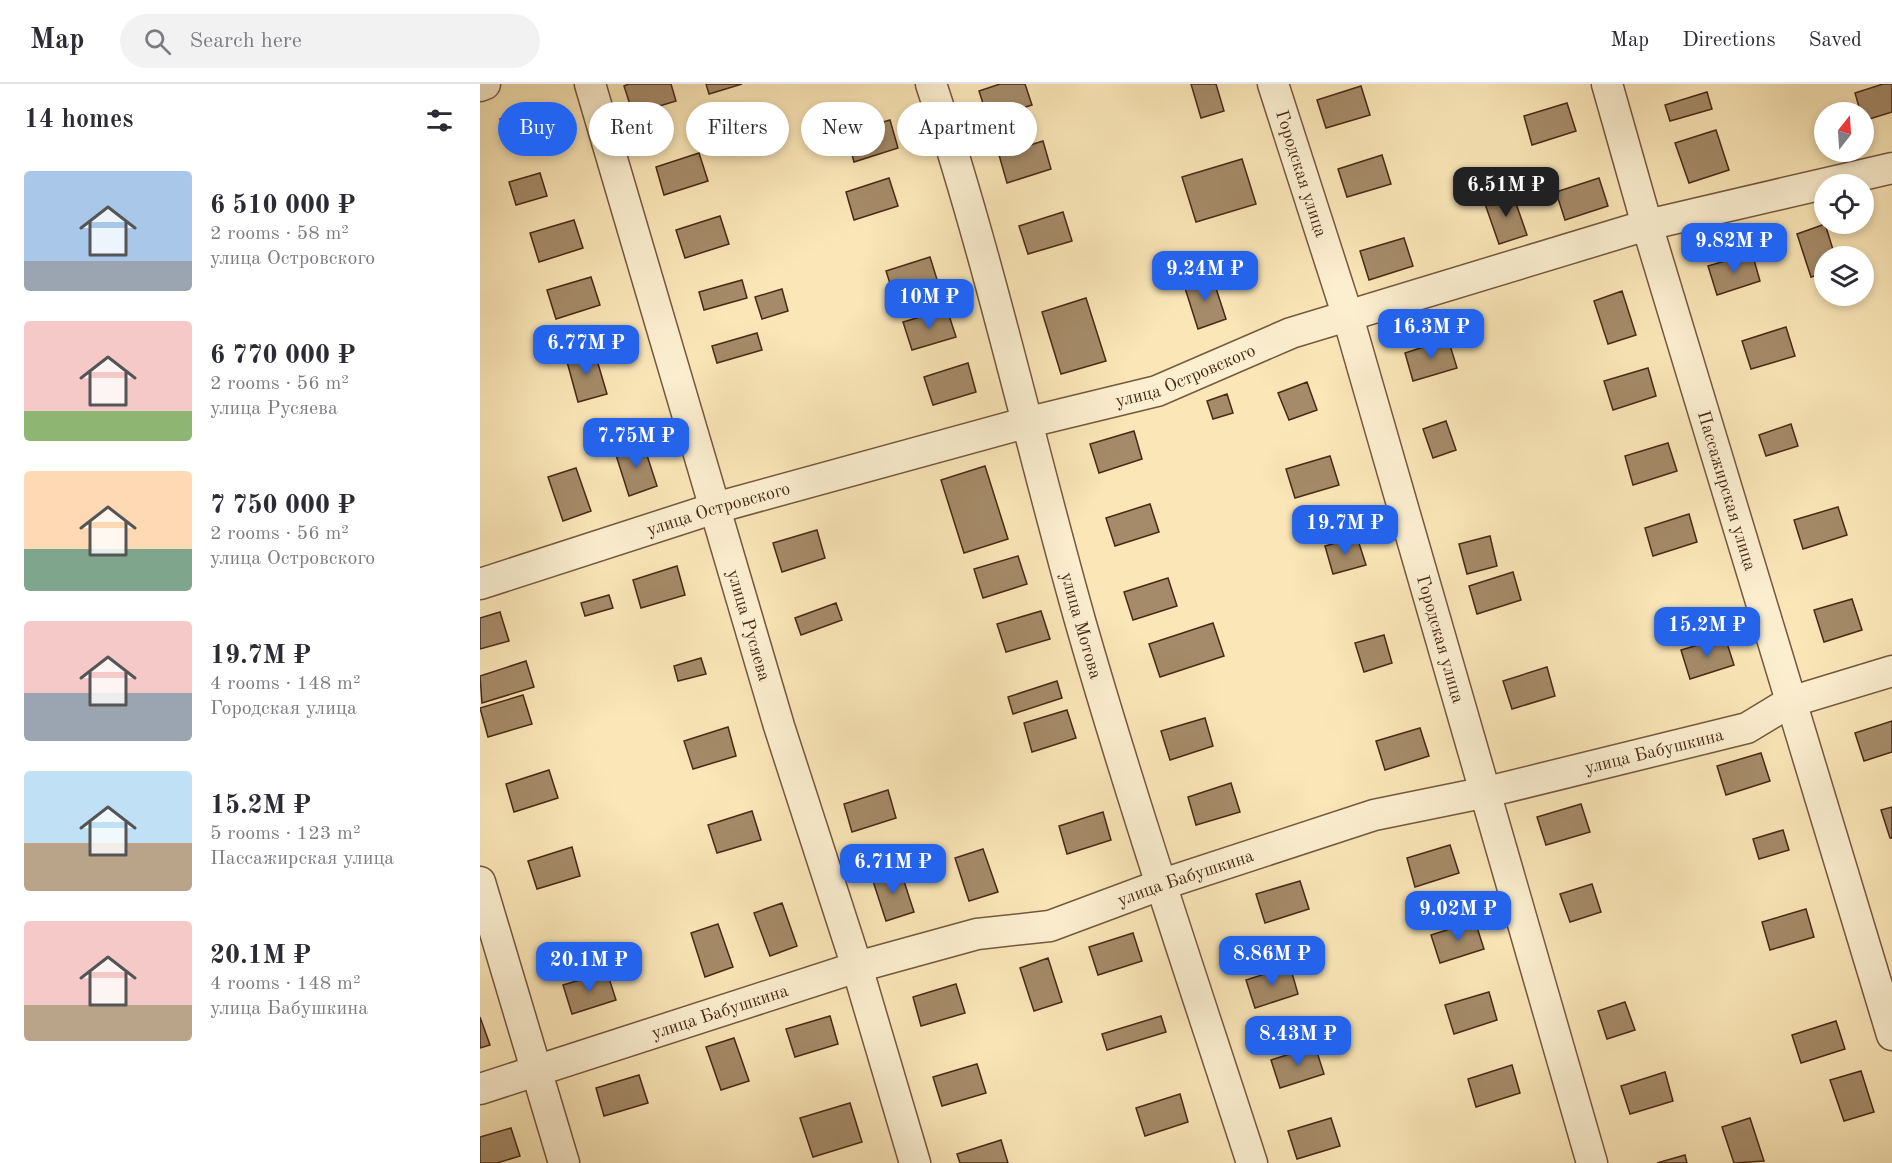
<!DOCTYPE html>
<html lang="en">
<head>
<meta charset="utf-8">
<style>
  body { margin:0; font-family:"Old Standard TT",serif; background:#f2f2f3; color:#2b2b33; height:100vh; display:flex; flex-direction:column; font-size:22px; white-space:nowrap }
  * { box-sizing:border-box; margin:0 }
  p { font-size:20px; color:#7c7c81 }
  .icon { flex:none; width:33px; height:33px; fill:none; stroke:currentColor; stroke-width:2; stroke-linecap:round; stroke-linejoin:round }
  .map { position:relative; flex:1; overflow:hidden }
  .panel { display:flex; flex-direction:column; background:#fff; width:480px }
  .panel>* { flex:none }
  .hud { position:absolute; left:18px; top:18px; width:570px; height:54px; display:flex; gap:12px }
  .needle { width:39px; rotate:17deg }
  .tools { position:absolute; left:1334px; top:18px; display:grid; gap:12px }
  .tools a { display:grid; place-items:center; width:60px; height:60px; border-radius:50%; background:#fff; box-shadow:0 3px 9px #0003; font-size:30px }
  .price { position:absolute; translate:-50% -51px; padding:0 14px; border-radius:12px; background:#2563eb; color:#fff; font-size:20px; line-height:39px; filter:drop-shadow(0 2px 3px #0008) }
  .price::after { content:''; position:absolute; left:50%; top:36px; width:18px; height:14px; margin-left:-9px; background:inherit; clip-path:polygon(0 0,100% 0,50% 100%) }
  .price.selected { background:#222; color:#fff }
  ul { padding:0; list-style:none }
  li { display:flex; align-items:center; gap:18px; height:150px; padding:0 24px }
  li span { display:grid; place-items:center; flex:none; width:168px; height:120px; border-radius:6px; color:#555 }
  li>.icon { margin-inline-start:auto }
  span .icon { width:72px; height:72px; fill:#fffc; stroke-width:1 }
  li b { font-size:26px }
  h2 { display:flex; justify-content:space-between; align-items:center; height:72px; padding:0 24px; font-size:26px }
  .chip { padding:0 21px; border-radius:27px; background:#fff; box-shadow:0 3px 9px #0003; font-size:21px; line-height:54px }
  .chip.selected { background:#2563eb; color:#fff }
  header { display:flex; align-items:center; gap:36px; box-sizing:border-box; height:84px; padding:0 30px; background:#fff; border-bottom:2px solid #e1e1e2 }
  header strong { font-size:28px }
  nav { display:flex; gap:33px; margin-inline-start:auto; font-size:21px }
  .search { width:420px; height:54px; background:#f2f2f3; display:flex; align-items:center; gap:15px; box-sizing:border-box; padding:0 21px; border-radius:33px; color:#7c7c81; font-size:22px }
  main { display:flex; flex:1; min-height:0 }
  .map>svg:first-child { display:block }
  .building { fill:#a58b69; stroke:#492915; stroke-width:1.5 }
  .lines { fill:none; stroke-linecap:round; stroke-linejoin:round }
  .minor-casing { stroke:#75583e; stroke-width:33 }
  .minor { stroke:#fcefd0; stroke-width:30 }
  .labels { text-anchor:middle; stroke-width:6; stroke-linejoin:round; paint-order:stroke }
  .street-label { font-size:18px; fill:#492915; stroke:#fcefd0 }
</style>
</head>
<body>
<header>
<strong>Map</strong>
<div class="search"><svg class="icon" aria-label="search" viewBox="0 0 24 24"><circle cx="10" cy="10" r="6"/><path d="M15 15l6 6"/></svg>Search here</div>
<nav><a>Map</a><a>Directions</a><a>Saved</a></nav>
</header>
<main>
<section class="panel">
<h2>14 homes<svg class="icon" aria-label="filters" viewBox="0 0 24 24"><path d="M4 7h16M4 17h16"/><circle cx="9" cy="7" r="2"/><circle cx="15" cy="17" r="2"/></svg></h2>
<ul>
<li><span style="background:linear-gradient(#a9c7e8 75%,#9aa5b1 0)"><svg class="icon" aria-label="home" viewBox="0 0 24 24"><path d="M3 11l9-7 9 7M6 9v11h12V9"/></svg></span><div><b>6 510 000 ₽</b><p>2 rooms · 58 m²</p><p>улица Островского</p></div></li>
<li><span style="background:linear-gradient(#f6c9c9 75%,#8fb573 0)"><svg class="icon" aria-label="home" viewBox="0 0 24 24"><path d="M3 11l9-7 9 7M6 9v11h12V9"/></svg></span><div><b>6 770 000 ₽</b><p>2 rooms · 56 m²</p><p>улица Русяева</p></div></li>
<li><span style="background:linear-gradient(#ffd9b3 65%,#7fa58c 0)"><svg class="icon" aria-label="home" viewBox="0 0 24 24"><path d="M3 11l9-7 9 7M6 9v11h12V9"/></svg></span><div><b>7 750 000 ₽</b><p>2 rooms · 56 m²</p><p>улица Островского</p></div></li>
<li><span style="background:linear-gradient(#f6c9c9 60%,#9aa5b1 0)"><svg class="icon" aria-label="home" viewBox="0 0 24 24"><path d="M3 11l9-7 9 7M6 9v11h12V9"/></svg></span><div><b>19.7M ₽</b><p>4 rooms · 148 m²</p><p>Городская улица</p></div></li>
<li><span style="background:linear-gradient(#bfe0f5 60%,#b9a48a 0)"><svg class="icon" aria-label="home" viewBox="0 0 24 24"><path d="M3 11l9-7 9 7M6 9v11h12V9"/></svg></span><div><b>15.2M ₽</b><p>5 rooms · 123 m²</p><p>Пассажирская улица</p></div></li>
<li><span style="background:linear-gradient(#f6c9c9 70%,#b9a48a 0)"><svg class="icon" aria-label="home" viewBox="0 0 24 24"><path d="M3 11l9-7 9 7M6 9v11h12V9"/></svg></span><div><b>20.1M ₽</b><p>4 rooms · 148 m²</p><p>улица Бабушкина</p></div></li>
</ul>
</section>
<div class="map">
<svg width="1412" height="1079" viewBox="0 0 1412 1079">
  <rect width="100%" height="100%" fill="#fae6b7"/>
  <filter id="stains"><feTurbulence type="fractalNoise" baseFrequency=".00333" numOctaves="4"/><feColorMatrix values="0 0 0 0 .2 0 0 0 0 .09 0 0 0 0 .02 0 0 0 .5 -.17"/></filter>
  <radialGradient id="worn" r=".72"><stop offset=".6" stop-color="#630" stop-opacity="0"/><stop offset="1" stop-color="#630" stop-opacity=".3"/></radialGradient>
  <!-- building -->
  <path class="building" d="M149 0H191L196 17 153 30 144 2Z
    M226 0H262L229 10Z
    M520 0H545L552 21 508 35 499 7Z
    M711 0H736L744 27 721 34Z
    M1403 0H1412V28L1383 37 1375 9Z
    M881 2 890 31 846 44 837 16Z
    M1227 8 1232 25 1190 37 1185 21Z
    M1087 19 1096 47 1052 61 1044 32Z
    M64 21 73 50 29 63 20 35Z
    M410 36 418 64 374 78 366 49Z
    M1236 46 1249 86 1209 99 1195 59Z
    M563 57 571 85 527 99 519 71Z
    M219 69 228 97 184 111 176 83Z
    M902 71 911 100 867 113 858 85Z
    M762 75 776 120 716 138 702 93Z
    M60 89 67 112 36 121 29 98Z
    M409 94 418 122 374 136 366 108Z
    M1119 94 1128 122 1085 136 1076 108Z
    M1032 108 1047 151 1019 160 1004 117Z
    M583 128 592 157 548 170 539 142Z
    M240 132 249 160 205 174 196 146Z
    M94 136 103 164 59 178 50 149Z
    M1345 140 1355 172H1344V189L1331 193 1317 150Z
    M924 154 933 182 889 196 880 167Z
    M1272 169 1280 197 1237 211 1228 182Z
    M450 173 459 202 415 215 406 187Z
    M732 192 746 235 718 245 704 201Z
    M111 193 120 221 76 235 67 206Z
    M262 196 267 214 224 226 219 208Z
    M302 205 308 227 282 235 275 213Z
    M1142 207 1156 251 1128 260 1114 217Z
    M606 214 626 277 581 290 562 228Z
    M467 225 476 253 432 266 423 238Z
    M1306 243 1315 272 1271 285 1262 257Z
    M277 249 282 266 237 279 232 262Z
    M968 255 977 284 933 297 925 269Z
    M114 266 127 310 98 318 86 274Z
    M488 279 496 308 453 321 444 293Z
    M1168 284 1176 312 1133 326 1124 297Z
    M827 298 837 326 809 336 798 309Z
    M747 310 753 329 733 335 727 317Z
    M966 337 976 366 953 374 943 345Z
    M1311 340 1318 362 1286 372 1279 351Z
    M654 347 662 375 619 389 610 360Z
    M163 359 177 402 149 412 135 368Z
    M1188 359 1197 387 1153 401 1145 372Z
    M850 372 859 401 815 414 806 385Z
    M505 382 528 455 484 469 461 396Z
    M96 384 111 427 83 437 68 393Z
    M670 420 679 448 635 462 626 434Z
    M1358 423 1367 451 1323 465 1314 436Z
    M1209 430 1217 458 1173 472 1165 444Z
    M337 446 345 474 302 488 293 459Z
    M1010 452 1017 482 987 490 979 460Z
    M877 453 886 481 853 490 845 462Z
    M538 472 547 500 503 514 494 485Z
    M197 482 205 511 161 524 153 496Z
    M1033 488 1041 516 997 530 989 502Z
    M688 494 697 522 653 536 644 508Z
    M129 511 133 524 105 532 101 519Z
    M1372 515 1382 546 1344 558 1334 526Z
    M356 519 362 536 321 551 315 534Z
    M561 527 570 555 526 568 517 540Z
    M20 528 29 557 0 565V534Z
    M733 539 744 572 680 593 669 560Z
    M904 551 912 579 884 588 875 559Z
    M1245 553 1254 581 1210 595 1201 566Z
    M221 574 226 590 198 597 194 582Z
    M46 577 54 603 2 619 0 592Z
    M1067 583 1075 612 1032 625 1023 597Z
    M577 597 582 614 533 630 528 613Z
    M43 611 52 640 8 653 0 624Z
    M587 626 596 654 552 668 544 639Z
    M725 634 733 662 690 676 681 647Z
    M1412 637V668L1384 677 1375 649Z
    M248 643 256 672 213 685 204 657Z
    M940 644 949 672 905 686 896 657Z
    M1281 669 1290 697 1246 711 1237 682Z
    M69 686 78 714 34 728 26 700Z
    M751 699 760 728 716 741 708 713Z
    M408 706 416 734 372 748 364 720Z
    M1101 720 1110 748 1066 761 1057 733Z
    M1412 723V754H1410L1401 726Z
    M272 727 281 756 237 769 228 741Z
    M623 728 631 756 587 770 579 742Z
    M1303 746 1309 766 1279 775 1273 755Z
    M970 761 979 789 935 803 927 774Z
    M92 763 100 792 57 805 48 777Z
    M503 765 518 808 489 817 475 774Z
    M420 785 434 828 406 837 392 794Z
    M820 797 829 825 785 839 776 810Z
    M1112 800 1121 828 1090 838 1080 810Z
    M302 819 317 862 290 872 274 829Z
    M1326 825 1334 853 1290 866 1282 838Z
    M995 837 1004 865 960 879 951 851Z
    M238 840 253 883 225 893 211 849Z
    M653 849 662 877 618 891 609 863Z
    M568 874 582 918 554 927 540 884Z
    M810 882 818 910 775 924 766 896Z
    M127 888 136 916 92 930 83 901Z
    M476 900 485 929 441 942 433 913Z
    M1009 908 1017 936 974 950 965 921Z
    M1145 918 1155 946 1127 955 1118 927Z
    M350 932 358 960 315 973 306 945Z
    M681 932 686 948 627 966 622 950Z
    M0 933 10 961 0 964Z
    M1356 937 1365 965 1321 979 1312 951Z
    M254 954 269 997 241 1006 226 963Z
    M835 962 844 990 800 1004 791 976Z
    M497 980 506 1009 462 1022 453 993Z
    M1032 981 1040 1009 996 1023 988 995Z
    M1381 987 1394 1028 1364 1037 1350 996Z
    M1185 988 1193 1017 1150 1030 1141 1002Z
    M159 991 168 1019 124 1032 116 1004Z
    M700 1010 708 1038 665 1052 656 1024Z
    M370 1019 382 1058 333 1073 320 1034Z
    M851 1034 860 1062 817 1075 808 1047Z
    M1270 1034 1284 1077 1254 1079 1242 1043Z
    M31 1044 40 1072 17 1079H0V1053Z
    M521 1056 528 1079H480L477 1070Z
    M1205 1071 1207 1079H1177Z"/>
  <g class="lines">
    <!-- minor casing -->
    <g class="minor-casing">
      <g id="minor">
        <path id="s1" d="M110 0 299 642 377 883 435 1079"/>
        <path id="s2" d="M451 0C510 177 550 360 601 540 653 721 714 900 772 1079"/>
        <path id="s3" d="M793 0 868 233 1112 1079"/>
        <path id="s4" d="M1127 0 1167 141 1412 951"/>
        <path d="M0 2 5 0"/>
        <path id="s5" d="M0 500 235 424 545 339 677 307 811 249 1167 141 1412 84"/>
        <path d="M0 798 84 1079"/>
        <path id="s6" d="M0 1005 377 883 497 850 570 842 680 801 894 731 1007 708 1267 644 1310 618 1412 587"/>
      </g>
    </g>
    <!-- minor -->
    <use href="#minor" class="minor"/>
  </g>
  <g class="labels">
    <!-- street labels -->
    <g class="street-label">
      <text dy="6" stroke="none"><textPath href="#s3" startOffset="94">Городская улица</textPath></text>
      <text dy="6" stroke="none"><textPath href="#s5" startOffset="736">улица Островского</textPath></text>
      <text dy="6" stroke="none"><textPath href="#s4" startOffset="424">Пассажирская улица</textPath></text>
      <text dy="6" stroke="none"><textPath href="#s5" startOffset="250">улица Островского</textPath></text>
      <text dy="6" stroke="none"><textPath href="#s1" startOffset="564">улица Русяева</textPath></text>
      <text dy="6" stroke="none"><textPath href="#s2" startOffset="562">улица Мотова</textPath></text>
      <text dy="6" stroke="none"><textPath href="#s3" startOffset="580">Городская улица</textPath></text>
      <text dy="6" stroke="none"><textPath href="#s6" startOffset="1224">улица Бабушкина</textPath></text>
      <text dy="6" stroke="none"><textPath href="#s6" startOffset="738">улица Бабушкина</textPath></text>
      <text dy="6" stroke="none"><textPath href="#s6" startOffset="252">улица Бабушкина</textPath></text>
    </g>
  </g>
  <rect width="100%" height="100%" filter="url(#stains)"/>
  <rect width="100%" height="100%" fill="url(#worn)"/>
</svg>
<div class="tools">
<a><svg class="needle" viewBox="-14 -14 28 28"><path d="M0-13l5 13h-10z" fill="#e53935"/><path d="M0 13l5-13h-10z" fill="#7c7c81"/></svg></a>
<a><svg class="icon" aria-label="locate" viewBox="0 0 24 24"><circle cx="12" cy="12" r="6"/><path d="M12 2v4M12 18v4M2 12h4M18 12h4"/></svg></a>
<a><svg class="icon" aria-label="layers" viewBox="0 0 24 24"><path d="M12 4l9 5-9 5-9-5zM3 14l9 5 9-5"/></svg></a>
</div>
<b class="price selected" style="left:1026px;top:134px">6.51M ₽</b>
<b class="price" style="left:1254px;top:190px">9.82M ₽</b>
<b class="price" style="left:725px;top:218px">9.24M ₽</b>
<b class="price" style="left:449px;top:246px">10M ₽</b>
<b class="price" style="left:951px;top:276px">16.3M ₽</b>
<b class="price" style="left:106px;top:292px">6.77M ₽</b>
<b class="price" style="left:156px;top:385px">7.75M ₽</b>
<b class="price" style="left:865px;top:472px">19.7M ₽</b>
<b class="price" style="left:1227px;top:574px">15.2M ₽</b>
<b class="price" style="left:413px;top:811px">6.71M ₽</b>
<b class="price" style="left:978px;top:858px">9.02M ₽</b>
<b class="price" style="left:792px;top:903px">8.86M ₽</b>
<b class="price" style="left:109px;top:909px">20.1M ₽</b>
<b class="price" style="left:818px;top:983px">8.43M ₽</b>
<div class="hud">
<a class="chip selected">Buy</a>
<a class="chip">Rent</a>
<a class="chip">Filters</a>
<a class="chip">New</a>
<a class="chip">Apartment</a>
</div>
</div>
</main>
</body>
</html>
